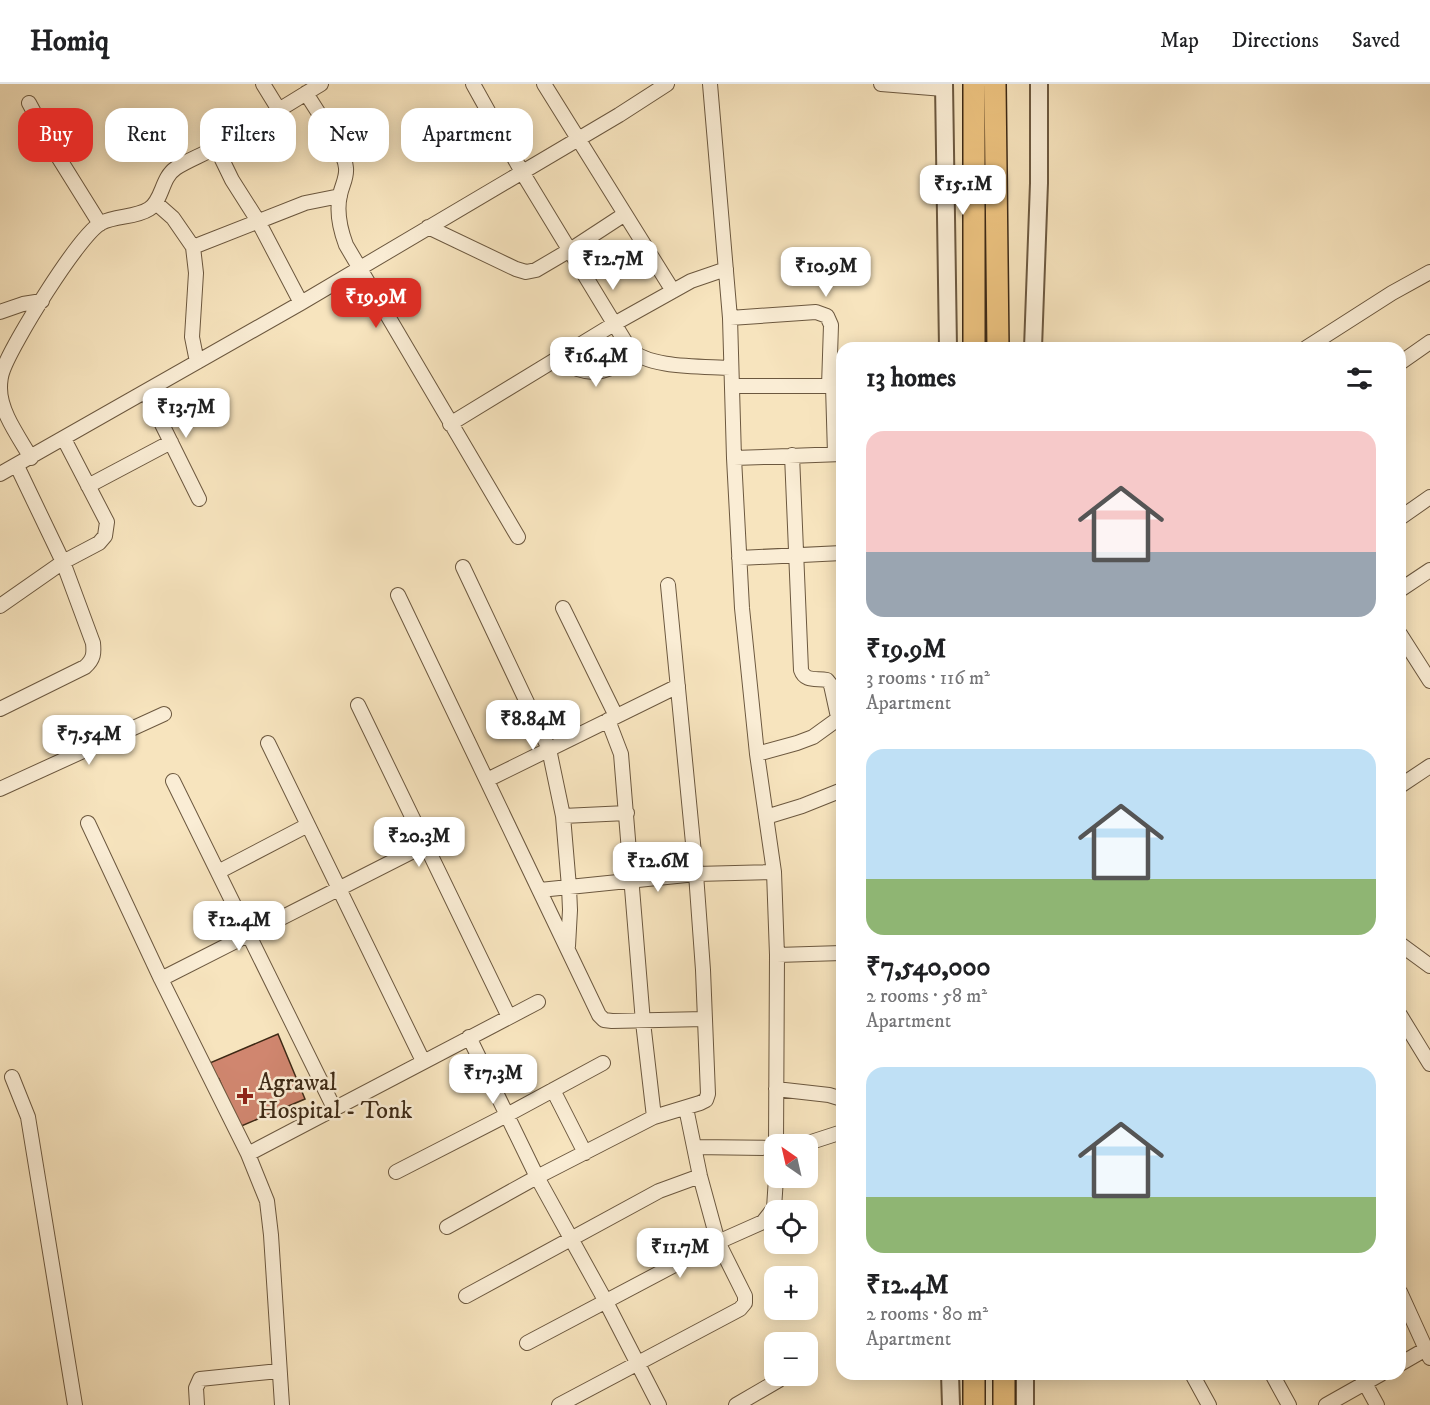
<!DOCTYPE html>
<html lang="en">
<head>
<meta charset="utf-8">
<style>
  body { margin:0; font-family:"IM FELL DW Pica",serif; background:#f2f2f2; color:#202124; height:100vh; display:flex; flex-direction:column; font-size:22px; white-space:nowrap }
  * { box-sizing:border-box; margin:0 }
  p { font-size:20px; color:#757577 }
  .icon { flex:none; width:33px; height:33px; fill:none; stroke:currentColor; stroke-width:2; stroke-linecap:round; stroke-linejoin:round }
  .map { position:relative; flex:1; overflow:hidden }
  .panel { position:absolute; left:836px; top:258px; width:570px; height:1038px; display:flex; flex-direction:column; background:#fff; border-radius:18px; box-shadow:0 3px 15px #0003 }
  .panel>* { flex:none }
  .hud { position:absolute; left:18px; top:24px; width:570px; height:54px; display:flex; gap:12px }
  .needle { width:39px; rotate:326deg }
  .controls { position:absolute; left:764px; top:1050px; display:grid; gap:12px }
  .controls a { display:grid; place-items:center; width:54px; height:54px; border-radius:12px; background:#fff; box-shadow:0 3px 15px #0003; font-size:30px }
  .price { position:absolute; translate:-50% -51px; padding:0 14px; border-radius:12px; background:#fff; color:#222; font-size:20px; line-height:39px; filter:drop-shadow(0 2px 3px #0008) }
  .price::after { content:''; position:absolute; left:50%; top:36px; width:18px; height:14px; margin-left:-9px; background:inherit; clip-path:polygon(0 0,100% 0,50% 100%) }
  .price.current { background:#d93025; color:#fff }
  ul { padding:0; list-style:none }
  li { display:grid; align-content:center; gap:12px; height:318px; padding:0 30px }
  li span { display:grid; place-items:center; height:186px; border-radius:18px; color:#555 }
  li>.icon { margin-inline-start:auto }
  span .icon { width:108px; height:108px; fill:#fffc; stroke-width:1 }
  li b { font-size:26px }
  h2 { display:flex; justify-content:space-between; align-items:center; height:72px; padding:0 30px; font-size:26px }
  .pill { padding:0 21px; border-radius:18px; background:#fff; box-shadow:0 3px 15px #0003; font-size:21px; line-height:54px }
  .pill.current { background:#d93025; color:#fff }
  header { display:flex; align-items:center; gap:36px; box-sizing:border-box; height:84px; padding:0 30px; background:#fff; border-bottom:2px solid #e0e0e0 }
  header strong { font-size:28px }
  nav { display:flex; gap:33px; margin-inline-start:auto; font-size:21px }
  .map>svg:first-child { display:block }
  .building { fill:#d0866f; stroke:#3d2915; stroke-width:1.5 }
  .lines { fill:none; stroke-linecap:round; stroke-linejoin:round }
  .minor-casing { stroke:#6c583f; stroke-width:16 }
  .tertiary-casing { stroke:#6c583f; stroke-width:20 }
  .trunk-casing { stroke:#3d2915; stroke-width:24 }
  .minor { stroke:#faedd5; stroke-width:14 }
  .tertiary { stroke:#faedd5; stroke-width:16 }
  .trunk { stroke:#ecc27f; stroke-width:21 }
  .poi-dot { fill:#8f2418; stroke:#faedd5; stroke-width:2 }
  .labels { text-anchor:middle; stroke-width:5; stroke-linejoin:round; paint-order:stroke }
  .poi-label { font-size:24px; fill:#3d2915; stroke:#faedd5; text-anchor:start }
</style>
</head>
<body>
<header>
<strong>Homiq</strong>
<nav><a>Map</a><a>Directions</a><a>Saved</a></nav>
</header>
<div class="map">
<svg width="1430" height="1321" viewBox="0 0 1430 1321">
  <rect width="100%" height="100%" fill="#f7e4be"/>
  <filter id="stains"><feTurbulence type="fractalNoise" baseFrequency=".00333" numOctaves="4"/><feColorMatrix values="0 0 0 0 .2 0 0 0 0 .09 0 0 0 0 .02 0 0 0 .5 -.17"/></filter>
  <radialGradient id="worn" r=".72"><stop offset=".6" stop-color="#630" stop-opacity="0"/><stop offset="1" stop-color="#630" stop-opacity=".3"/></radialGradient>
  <!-- building -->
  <path class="building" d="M278 950 305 1015 239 1043 219 995 215 998 205 981Z"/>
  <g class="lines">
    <!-- minor casing -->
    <g class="minor-casing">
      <path id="minor" d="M263 0 279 26
        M473 0 522 88 629 264C648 285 703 282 731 284
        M544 0 673 207
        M710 0 730 234 734 374 742 524 757 670 774 788 777 871 776 1060
        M881 0 944 5
        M306 9C316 26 345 66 346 84 347 94 342 101 340 111 336 128 340 145 346 161L518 453
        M29 19 57 71 100 140
        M216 63 232 96 258 137 301 219
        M156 119 173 134 193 163 196 189 192 253 197 278
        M428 143 516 185 526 188 536 186 570 166 625 130
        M193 163 305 119 340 112
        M0 228 23 220 42 217
        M730 234 816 228 827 232 831 241 829 302
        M1306 264 1392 209 1430 188
        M556 275C593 295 600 290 636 272
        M1400 279 1430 258
        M732 302H842
        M833 302 835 370
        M146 308 199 415
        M450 340 614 240 691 197 726 185
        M792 371 801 586C805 598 816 594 827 596L831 601 838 633
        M31 374C19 353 0 328 0 304 0 298 1 291 3 286 12 260 79 151 101 139 116 131 135 134 149 125 163 116 161 94 176 84 188 76 203 71 216 63 252 43 287 21 321 0
        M734 374 842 370
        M0 390 301 219 619 31 667 0
        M88 402 171 358
        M1400 434 1430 413
        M739 474 842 469
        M463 483 549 665 563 732 569 803 570 826 568 862
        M1400 506 1430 486
        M398 511 599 931 604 936 612 937 705 935
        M0 522 63 478 99 459 105 452 107 438 64 355
        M563 524 616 632
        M1400 550 1430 597
        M358 621 509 933
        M0 625 85 583C94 575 94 569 93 559L63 478 17 382
        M608 636 621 670 643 938 654 1033
        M268 659 423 977
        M757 670 797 659 813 653 842 632
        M487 696 678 602
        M173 697 334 1024
        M1400 702 1430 682
        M0 705 164 630
        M563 732 627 729
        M766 733 802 722 842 706
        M88 739 161 895 248 1070 267 1117 271 1151 282 1321
        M218 788 308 741
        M540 806 696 790 774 788
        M1400 860 1430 882
        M777 871 842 869
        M161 895 425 761
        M1400 931 1430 980
        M469 953 537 1093 605 1216 659 1321
        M12 993 28 1033 75 1321
        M776 1005 829 1011 842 1015
        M553 1006 585 1069
        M805 1060 842 1048
        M694 1063 774 1064
        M248 1070 538 918
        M396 1088 507 1031 603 979
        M447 1143 537 1093 654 1033 700 1019 706 1016 708 1010 703 886 696 790 668 501
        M1400 1208 1430 1274
        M466 1212 659 1107 700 1092
        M527 1259 718 1158 763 1138 774 1124 776 1094
        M1400 1280 1426 1265
        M1192 1290 1209 1321
        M1272 1290 1289 1321
        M1360 1290 1377 1321
        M197 1321 196 1304 200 1295 279 1287
        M559 1321 740 1225 745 1219V1212L718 1158 700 1092 686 1024
        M736 1321 779 1296
        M1326 1321 1381 1290"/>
    </g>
    <!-- tertiary casing -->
    <g class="tertiary-casing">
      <path id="tertiary" d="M944 0 948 264
        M1033 264 1039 99V0
        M950 1290 951 1321
        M1025 1321V1290"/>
    </g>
    <!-- trunk casing -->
    <g class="trunk-casing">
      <path id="trunk" d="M974 0V264
        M995 0 998 264
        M1004 1290V1321
        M974 1321V1290"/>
    </g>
    <!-- minor -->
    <use href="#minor" class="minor"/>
    <!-- tertiary -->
    <use href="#tertiary" class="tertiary"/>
    <!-- trunk -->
    <use href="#trunk" class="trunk"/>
  </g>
  <!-- markers -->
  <path class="poi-dot" d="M242 1003h6v6h6v6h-6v6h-6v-6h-6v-6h6z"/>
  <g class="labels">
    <!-- poi labels -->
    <g class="poi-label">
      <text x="258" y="1006">Agrawal<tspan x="258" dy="28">Hospital - Tonk</tspan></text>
    </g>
  </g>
  <rect width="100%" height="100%" filter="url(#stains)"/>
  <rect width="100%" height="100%" fill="url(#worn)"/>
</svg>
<div class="controls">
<a><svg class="needle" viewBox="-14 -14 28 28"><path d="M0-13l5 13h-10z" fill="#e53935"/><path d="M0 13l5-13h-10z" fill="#757577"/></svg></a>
<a><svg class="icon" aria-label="locate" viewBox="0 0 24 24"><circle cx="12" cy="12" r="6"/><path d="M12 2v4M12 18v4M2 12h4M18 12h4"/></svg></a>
<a>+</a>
<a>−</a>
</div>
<b class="price" style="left:963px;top:132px">₹15.1M</b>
<b class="price" style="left:613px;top:207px">₹12.7M</b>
<b class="price" style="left:826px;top:214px">₹10.9M</b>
<b class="price current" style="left:376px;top:245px">₹19.9M</b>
<b class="price" style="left:596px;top:304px">₹16.4M</b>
<b class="price" style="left:186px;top:355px">₹13.7M</b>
<b class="price" style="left:533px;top:667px">₹8.84M</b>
<b class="price" style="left:89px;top:682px">₹7.54M</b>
<b class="price" style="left:419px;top:784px">₹20.3M</b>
<b class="price" style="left:658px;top:809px">₹12.6M</b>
<b class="price" style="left:239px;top:868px">₹12.4M</b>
<b class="price" style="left:493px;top:1021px">₹17.3M</b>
<b class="price" style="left:680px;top:1195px">₹11.7M</b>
<div class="hud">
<a class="pill current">Buy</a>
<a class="pill">Rent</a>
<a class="pill">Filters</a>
<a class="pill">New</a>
<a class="pill">Apartment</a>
</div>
<section class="panel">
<h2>13 homes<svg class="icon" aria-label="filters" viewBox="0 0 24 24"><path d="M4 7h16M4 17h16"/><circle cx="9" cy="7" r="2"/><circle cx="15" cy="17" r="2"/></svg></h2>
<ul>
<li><span style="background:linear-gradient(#f6c9c9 65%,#9aa5b1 0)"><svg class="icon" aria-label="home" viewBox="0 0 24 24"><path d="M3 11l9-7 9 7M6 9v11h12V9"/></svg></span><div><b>₹19.9M</b><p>3 rooms · 116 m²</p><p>Apartment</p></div></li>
<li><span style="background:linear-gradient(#bfe0f5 70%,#8fb573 0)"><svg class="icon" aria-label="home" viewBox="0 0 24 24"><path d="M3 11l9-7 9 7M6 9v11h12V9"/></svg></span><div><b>₹7,540,000</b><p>2 rooms · 58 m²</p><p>Apartment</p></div></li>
<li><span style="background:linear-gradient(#bfe0f5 70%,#8fb573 0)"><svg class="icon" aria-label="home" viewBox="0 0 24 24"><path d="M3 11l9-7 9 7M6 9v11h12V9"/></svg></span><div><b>₹12.4M</b><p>2 rooms · 80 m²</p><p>Apartment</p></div></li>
</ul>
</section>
</div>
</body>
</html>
